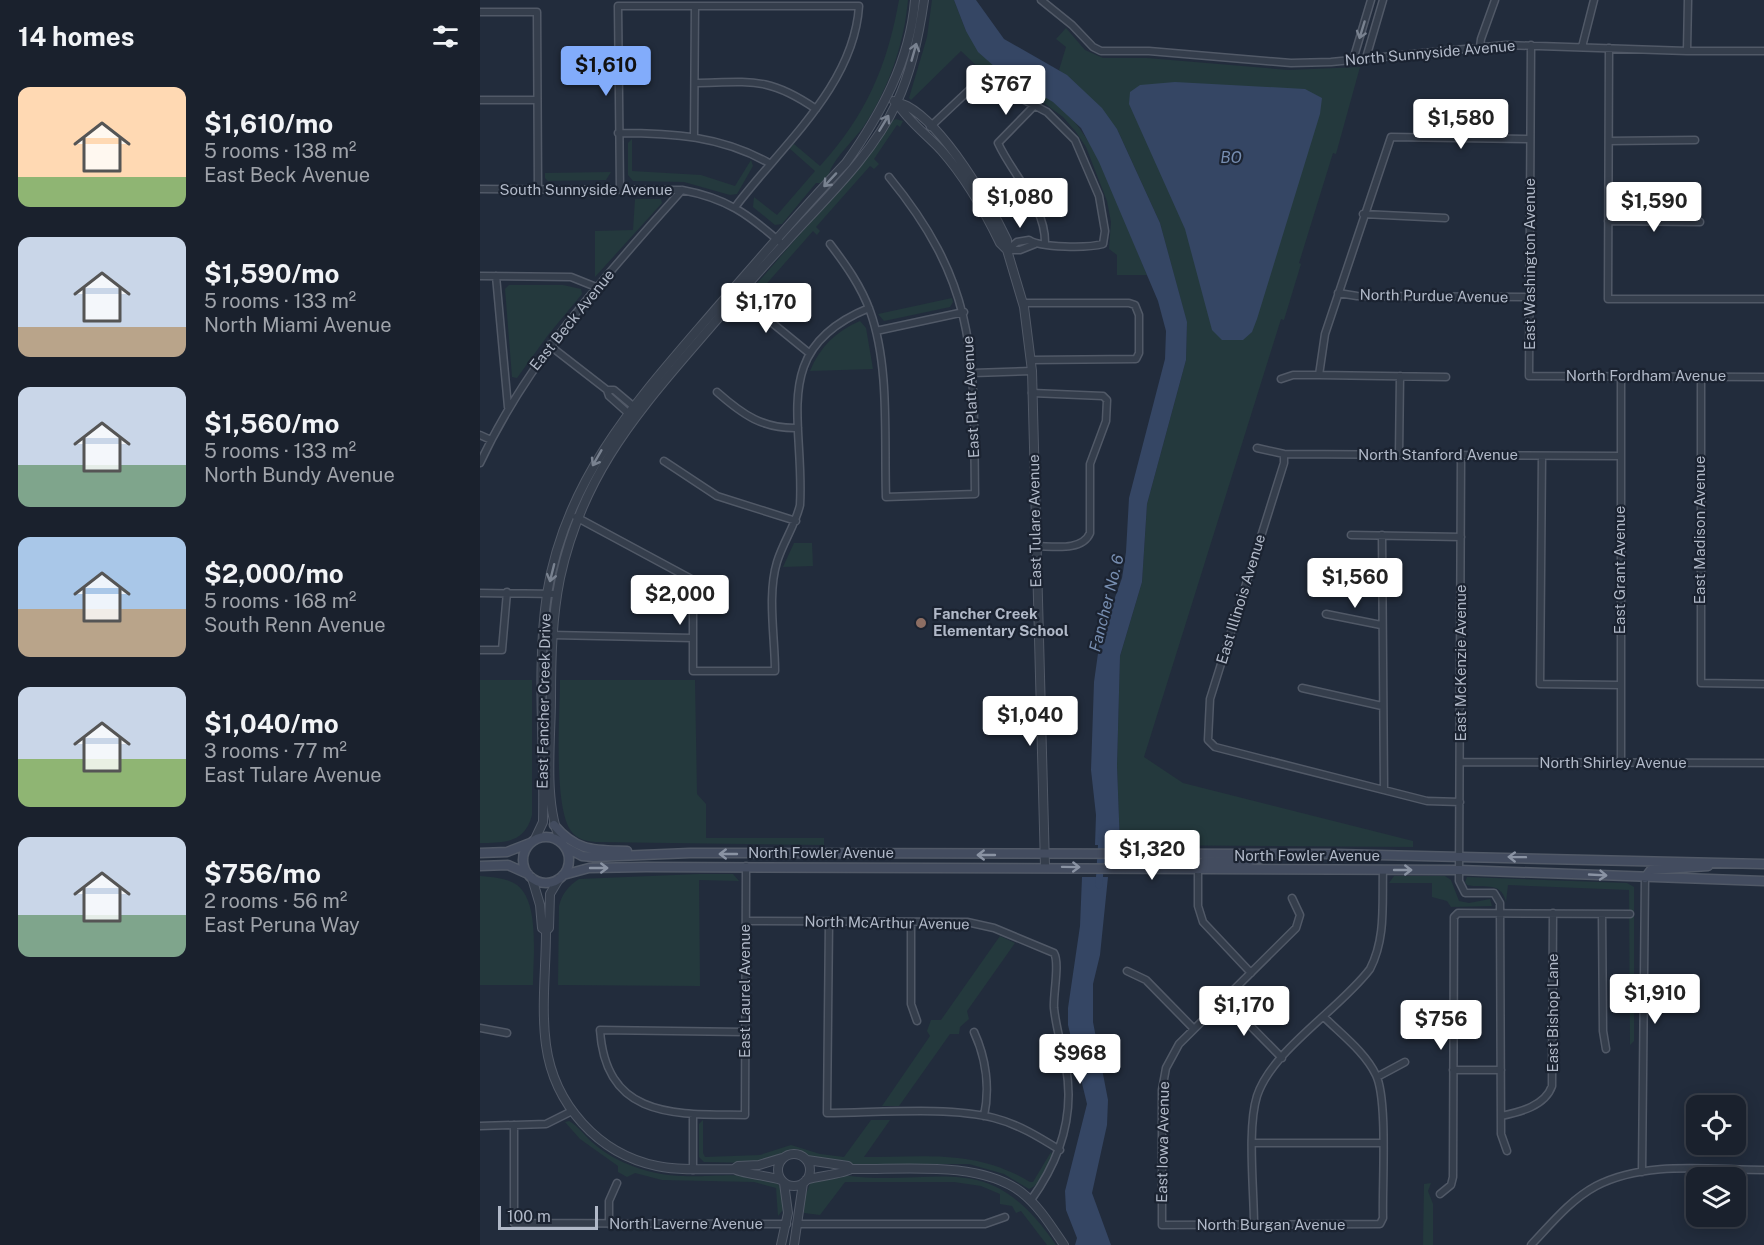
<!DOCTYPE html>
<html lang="en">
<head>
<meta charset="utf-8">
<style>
  body { margin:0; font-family:"Public Sans",sans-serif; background:#232935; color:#f1f3f6; height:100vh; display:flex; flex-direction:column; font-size:22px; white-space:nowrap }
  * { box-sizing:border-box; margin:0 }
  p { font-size:20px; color:#9fa3aa }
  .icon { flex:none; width:33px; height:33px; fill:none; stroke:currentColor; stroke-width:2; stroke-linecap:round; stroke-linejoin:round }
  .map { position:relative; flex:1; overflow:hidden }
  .details { display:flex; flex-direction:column; background:#1a212d; width:480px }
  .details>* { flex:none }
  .tools { position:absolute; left:1206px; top:1095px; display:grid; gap:12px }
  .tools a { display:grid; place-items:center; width:60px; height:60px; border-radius:12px; background:#1a212d; box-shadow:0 3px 15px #0003,0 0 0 2px #383e49; font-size:30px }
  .scale { position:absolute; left:18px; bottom:15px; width:100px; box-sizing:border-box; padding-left:6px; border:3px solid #b1b9c8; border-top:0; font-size:16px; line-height:21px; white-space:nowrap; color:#b1b9c8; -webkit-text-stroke:4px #1b2331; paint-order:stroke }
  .price { position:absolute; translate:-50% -51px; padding:0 14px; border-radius:6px; background:#fff; color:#222; font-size:20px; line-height:39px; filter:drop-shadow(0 2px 3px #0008) }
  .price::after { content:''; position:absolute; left:50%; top:36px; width:18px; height:14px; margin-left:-9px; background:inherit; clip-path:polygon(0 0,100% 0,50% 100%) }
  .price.current { background:#82acfb; color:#111 }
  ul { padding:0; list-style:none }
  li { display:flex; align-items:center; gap:18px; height:150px; padding:0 18px }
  li span { display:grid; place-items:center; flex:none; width:168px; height:120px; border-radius:12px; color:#555 }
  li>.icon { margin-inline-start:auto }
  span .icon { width:72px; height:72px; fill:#fffc; stroke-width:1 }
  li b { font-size:26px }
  h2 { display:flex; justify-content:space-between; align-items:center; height:72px; padding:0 18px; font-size:26px }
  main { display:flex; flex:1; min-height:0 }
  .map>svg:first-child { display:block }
  .green { fill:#24393d }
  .water { fill:#354664 }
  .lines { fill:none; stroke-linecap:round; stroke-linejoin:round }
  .canal { stroke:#354664; stroke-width:7 }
  .minor-casing { stroke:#515967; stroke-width:9 }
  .tertiary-casing { stroke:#515967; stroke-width:10 }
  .secondary-casing { stroke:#515967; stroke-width:11 }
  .minor { stroke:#353e4c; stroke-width:6 }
  .tertiary { stroke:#353e4c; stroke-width:8 }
  .secondary { stroke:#434c5f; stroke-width:8 }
  .oneway { stroke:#798290 }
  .oneway2 { stroke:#8a93a3 }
  .education-dot { fill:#8d6e63; stroke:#1b2331; stroke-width:2 }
  .labels { text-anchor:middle; stroke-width:4.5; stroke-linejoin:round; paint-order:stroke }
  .street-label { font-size:15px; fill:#b1b9c8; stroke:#1b2331 }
  .poi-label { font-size:15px; font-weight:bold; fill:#b1b9c8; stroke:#1b2331; text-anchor:start }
  .water-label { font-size:16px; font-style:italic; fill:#778eb1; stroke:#1b2331 }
</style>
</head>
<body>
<main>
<section class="details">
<h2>14 homes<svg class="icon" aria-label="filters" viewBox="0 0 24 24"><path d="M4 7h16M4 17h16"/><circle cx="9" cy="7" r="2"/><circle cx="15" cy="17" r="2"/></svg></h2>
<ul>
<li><span style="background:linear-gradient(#ffd9b3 75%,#8fb573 0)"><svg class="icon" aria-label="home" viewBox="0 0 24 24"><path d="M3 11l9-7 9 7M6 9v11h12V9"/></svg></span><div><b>$1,610/mo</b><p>5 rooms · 138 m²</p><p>East Beck Avenue</p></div></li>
<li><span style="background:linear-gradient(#c9d6e8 75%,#b9a48a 0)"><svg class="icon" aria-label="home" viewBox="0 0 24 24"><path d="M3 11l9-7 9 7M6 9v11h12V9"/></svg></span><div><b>$1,590/mo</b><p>5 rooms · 133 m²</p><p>North Miami Avenue</p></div></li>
<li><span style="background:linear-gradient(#c9d6e8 65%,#7fa58c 0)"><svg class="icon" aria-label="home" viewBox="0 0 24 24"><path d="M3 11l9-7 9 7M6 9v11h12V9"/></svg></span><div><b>$1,560/mo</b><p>5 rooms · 133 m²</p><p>North Bundy Avenue</p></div></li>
<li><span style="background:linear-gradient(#a9c7e8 60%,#b9a48a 0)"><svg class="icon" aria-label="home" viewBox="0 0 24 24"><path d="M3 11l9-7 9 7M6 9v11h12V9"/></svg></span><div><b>$2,000/mo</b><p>5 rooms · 168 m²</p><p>South Renn Avenue</p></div></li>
<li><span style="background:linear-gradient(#c9d6e8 60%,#8fb573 0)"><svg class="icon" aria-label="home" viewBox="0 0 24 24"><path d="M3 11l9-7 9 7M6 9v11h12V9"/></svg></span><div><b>$1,040/mo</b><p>3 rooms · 77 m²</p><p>East Tulare Avenue</p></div></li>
<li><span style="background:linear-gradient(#c9d6e8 65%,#7fa58c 0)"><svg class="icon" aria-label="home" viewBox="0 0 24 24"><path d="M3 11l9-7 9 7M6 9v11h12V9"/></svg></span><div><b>$756/mo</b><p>2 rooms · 56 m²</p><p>East Peruna Way</p></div></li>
</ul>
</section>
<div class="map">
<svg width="1284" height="1245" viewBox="0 0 1284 1245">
  <rect width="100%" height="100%" fill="#222c3c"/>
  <!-- green -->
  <path class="green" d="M419 0H428C424 44 409 88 384 126 374 140 353 159 349 174L341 183H336L302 224 295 225 273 207 274 197 297 215 335 171 309 148 314 144 340 166C386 115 407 67 419 0Z
    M452 0H474L486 31 587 113C627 157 644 221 667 275H637V255L629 249 631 222 627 201 606 147 596 132 583 117 564 103 501 70 481 51 431 100 429 98 447 37Z
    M586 28 605 50 623 58H667L809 70 880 67 856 154 853 153 819 263 821 264 804 320 801 319 664 757 703 783 933 841V847L640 845 637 766 640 656 662 582 667 504 706 360 707 323 680 223 637 129 579 70 586 47 576 39Z
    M416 119 423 121 420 127 417 125 394 159 399 164 394 169 390 166 336 227 340 231 337 235 333 231 275 297 273 288 376 170 410 122Z
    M152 139V171L221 175 255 186 271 160 273 166 257 194 250 195 204 182 153 181 148 175V143Z
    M131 172 126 180 68 181 65 178V173Z
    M155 199H181L182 203 115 277V231L153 230Z
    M29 285H83L101 289 102 294 68 335 37 378 32 377 25 289Z
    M472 298 473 302 470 307 404 321 398 314Z
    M380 321 386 328 393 369 330 371C340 347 356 331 380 321Z
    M314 543H332L333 566 303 567Z
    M0 680H52V815C45 843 24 843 0 843Z
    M80 680H215L217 794 226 804V838H344V845L115 842C105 841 97 839 91 831 73 806 80 713 80 680Z
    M219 874H253L259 881 219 880 220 986 78 985 79 906C82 894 88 886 99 879Z
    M0 876C12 877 27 878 37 885 60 902 53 959 53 985H0Z
    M914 876H965L971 880 979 901 989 903 1010 899 1012 906 971 907 967 901 952 897V883H909Z
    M987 877 1147 883 1154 887V1041L1150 1045 1149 890 1028 885 1026 902C1021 880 1003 889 987 885L985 882Z
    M520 936 535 943 487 1011 489 1019 480 1027 479 1034H470L419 1106H402L450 1036 447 1031 451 1020H461Z
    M223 1120V1153L225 1157 280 1155 311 1145 340 1154 364 1157 391 1120H410L384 1157C445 1157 496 1149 550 1182H553L571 1152 572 1155C569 1166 561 1185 549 1189L524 1174 489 1164H357L311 1150 290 1160 269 1163 224 1162 219 1157V1124Z
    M89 1121C98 1126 105 1136 113 1143 137 1164 171 1175 203 1176 226 1178 289 1168 301 1188L303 1210 298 1216 296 1188 274 1182 182 1180 155 1173 147 1177 138 1172V1166L100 1139 85 1122Z
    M362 1175C460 1189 507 1144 576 1245H567L541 1211 536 1213 532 1206 520 1204V1194L501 1186 474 1182H365L340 1215 324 1213V1200L330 1183Z
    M951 1183 948 1191 953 1204V1245H943L944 1184Z"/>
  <!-- water -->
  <path class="water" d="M474 0H496L524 39 587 75 622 108 637 129 680 223 707 322 706 360 667 504 662 582 640 656 637 766 640 845H615L616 815 611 770 614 682 620 639 642 578 646 552 649 498 685 359 686 331 678 301 619 162 601 128 573 102 515 67 498 52 486 31Z
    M695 82 825 89 842 98 840 114 777 319 772 332 763 340H742L732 330 705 229 649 104 650 92 660 85Z
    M602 877H628L620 955 613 984V1022L628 1100 627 1125 612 1193 631 1245H595L597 1238 586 1210 585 1191 607 1104 588 1025V1008L600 926Z"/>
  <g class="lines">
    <!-- canal -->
    <path class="canal" d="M619 885 622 837"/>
    <!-- minor casing -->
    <g class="minor-casing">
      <path id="minor" d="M561 0 592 25 613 47 621 51H669L811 63 851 62 1026 45 1207 51H1284
        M0 12H57L58 190
        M1051 45 1049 376 1284 377
        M1000 47 1001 39 1015 0
        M1102 47 1114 0
        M1129 48 1128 299H1284
        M1207 51 1208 0
        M886 58 903 0
        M873 60 891 0
        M215 83C270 82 288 76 336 109
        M0 100H57
        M556 104 518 143C533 176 566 206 565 244
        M450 127 502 78 567 112 595 140 619 196 625 231 623 244C608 248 561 248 549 240L537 242 527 250
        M138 133C193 133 241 136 289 163
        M214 136 215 6
        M1129 141 1215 140
        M0 189 202 190C246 198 268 214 300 242
        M140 189 138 6H379C374 86 301 146 256 206
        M883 214 965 218
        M1128 221 1220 222
        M350 244C366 265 381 286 390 311 410 366 404 438 406 497L495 494C493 359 500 288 409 177
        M527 250H540L555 244
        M0 276 91 277 116 287
        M16 276 28 407
        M858 293 877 296 1049 297
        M258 295 329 353
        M543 303H649L655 305 659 315V353L656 359 551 360
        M396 331 484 312
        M69 345 127 390
        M493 373 552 371
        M839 375 845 334 911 137 1050 139
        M1221 377V683L1284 684
        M801 379 813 375H839L966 377
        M237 392C263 415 283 429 318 428
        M552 393 623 396 627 400 626 421 610 464V533C602 552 572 546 555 546
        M148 413 129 396 127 390H134L153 406
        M0 435 11 440
        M777 448 804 454 1140 456
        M804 454V463L730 699 728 740 735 747 947 801 980 802
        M919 455 920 376
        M981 456 979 881 985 893H1014L1020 903 1021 1134 1027 1151
        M1062 456 1060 684 1139 685
        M184 461 237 496 316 521
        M0 463C49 358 126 276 202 190
        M96 517 213 580V671H295C295 637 287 595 297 562 303 542 315 526 320 505 325 420 288 349 389 308
        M871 535 981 537
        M902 535 904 790
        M0 593 77 594
        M846 614 901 625
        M72 635 212 638
        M0 650H22L27 592
        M822 688 902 706
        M981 762 1284 763
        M1141 763V377
        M718 869V906L723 922 771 973
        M812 898 820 915 816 928 699 1044 686 1068 682 1090V1225L900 1224 903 1218C902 1186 908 1100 896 1075 885 1052 862 1035 844 1017
        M1122 914 1123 1031 1126 1049
        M266 921 487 922 514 928 574 953C580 963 573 994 574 1008 576 1028 582 1047 586 1067 595 1117 580 1160 551 1200
        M349 922 347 1113C395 1113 469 1106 514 1118 538 1124 559 1137 580 1150
        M431 922V1004L437 1021
        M647 971 666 980 714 1029
        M744 999 802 1058
        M0 1028 27 1033
        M265 1032 120 1030C126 1120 197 1114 265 1115L266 876V866
        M494 1032C506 1058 510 1088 504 1116
        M973 1070H1021
        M897 1077 925 1062
        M213 1114V1170
        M1021 1116C1040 1112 1065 1106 1072 1086L1073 913
        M34 1125V1223L307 1224
        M0 1126 66 1124 92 1111
        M773 1143H902
        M1162 1172 1165 878
        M960 1194 971 1185 973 1177 974 917 978 913 1150 914
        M129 1224V1201L137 1183
        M318 1224H505L525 1217
        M774 1225C774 1189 767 1128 777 1096 792 1050 860 1009 890 969 906 938 902 904 903 870
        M1051 1245C1071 1224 1090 1200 1116 1186 1166 1160 1230 1170 1284 1170"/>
    </g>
    <!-- tertiary casing -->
    <g class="tertiary-casing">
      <path id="tertiary" d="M414 101C418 103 423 104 427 106 464 126 509 202 527 240V250L544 307 552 371 565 867
        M417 103C428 121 446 134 461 150 485 177 504 210 520 243L527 250
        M55 839 63 822C65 746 56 669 67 594 85 478 159 398 233 312 277 262 320 211 366 163 401 114 430 61 435 0
        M81 842C63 803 71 741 71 698 71 658 72 618 80 578 101 482 148 423 210 351 242 314 273 277 306 242 345 199 392 156 417 102 432 70 439 35 444 0
        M52 878 60 905 62 928 66 931
        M79 879 70 894 69 928 66 931C66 968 61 1008 66 1045 74 1104 118 1154 177 1166 202 1171 229 1169 254 1169L258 1166 279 1165 302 1158
        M298 1170a16 16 0 1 1 32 0a16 16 0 1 1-32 0Z
        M327 1160 368 1166 371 1169C422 1170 498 1160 541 1192 559 1206 571 1226 584 1245
        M254 1169C259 1173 290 1176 301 1180
        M326 1180C337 1176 364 1174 371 1169
        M301 1245 308 1213 304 1183
        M314 1245 323 1183"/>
    </g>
    <!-- secondary casing -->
    <g class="secondary-casing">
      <path id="secondary" d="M74 825C97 852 114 850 147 851
        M43 860a23 23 0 1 1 46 0a23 23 0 1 1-46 0Z
        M85 847 102 856 114 857 210 853 855 854 1284 864
        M0 853 27 852 50 843
        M0 866 28 865 48 874
        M718 869 725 861H769L781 858
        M83 875 109 868 166 867 980 870 1284 881
        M1165 878 1171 870 1228 866"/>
    </g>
    <!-- minor -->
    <use href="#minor" class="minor"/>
    <!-- tertiary -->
    <use href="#tertiary" class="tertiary"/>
    <!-- secondary -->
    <use href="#secondary" class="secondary"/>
  </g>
  <!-- one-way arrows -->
  <defs><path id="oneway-shaft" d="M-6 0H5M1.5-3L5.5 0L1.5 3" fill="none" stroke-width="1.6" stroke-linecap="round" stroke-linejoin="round" transform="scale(1.5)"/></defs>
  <g class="oneway">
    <use href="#oneway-shaft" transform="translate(882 30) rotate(107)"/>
    <use href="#oneway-shaft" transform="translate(434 52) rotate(-74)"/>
    <use href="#oneway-shaft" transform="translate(404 123) rotate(-59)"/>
    <use href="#oneway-shaft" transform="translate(350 180) rotate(133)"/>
    <use href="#oneway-shaft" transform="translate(117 458) rotate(120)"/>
    <use href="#oneway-shaft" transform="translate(72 573) rotate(104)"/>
  </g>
  <g class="oneway2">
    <use href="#oneway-shaft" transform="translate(248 854) rotate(-180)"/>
    <use href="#oneway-shaft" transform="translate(506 855) rotate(180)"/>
    <use href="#oneway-shaft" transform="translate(1037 857) rotate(-179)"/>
    <use href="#oneway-shaft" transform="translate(591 867) rotate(1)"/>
    <use href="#oneway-shaft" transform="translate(119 868)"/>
    <use href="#oneway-shaft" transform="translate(923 870)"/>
    <use href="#oneway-shaft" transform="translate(1118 875) rotate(3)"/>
  </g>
  <!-- markers -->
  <circle class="education-dot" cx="441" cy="623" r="6"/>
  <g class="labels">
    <!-- street labels -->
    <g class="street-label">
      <text transform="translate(950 53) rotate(-5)" y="5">North Sunnyside Avenue</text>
      <text x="106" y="195">South Sunnyside Avenue</text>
      <text transform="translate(1050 264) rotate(-90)" y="5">East Washington Avenue</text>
      <text transform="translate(954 296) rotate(1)" y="5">North Purdue Avenue</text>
      <text transform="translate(92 320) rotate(-51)" y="5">East Beck Avenue</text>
      <text x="1166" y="381">North Fordham Avenue</text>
      <text transform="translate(491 397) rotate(-93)" y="5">East Platt Avenue</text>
      <text x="958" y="460">North Stanford Avenue</text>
      <text transform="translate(555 521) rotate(-91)" y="5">East Tulare Avenue</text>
      <text transform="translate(1220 530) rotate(-90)" y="5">East Madison Avenue</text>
      <text transform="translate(1140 570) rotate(-90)" y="5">East Grant Avenue</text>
      <text transform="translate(761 599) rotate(-73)" y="5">East Illinois Avenue</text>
      <text transform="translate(981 663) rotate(-90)" y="5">East McKenzie Avenue</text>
      <text transform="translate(64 701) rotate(-89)" y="5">East Fancher Creek Drive</text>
      <text x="1133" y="768">North Shirley Avenue</text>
      <text x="341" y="858">North Fowler Avenue</text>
      <text x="827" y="861">North Fowler Avenue</text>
      <text transform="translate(407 923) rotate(1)" y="5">North McArthur Avenue</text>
      <text transform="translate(265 991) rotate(-90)" y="5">East Laurel Avenue</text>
      <text transform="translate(1073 1013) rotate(-90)" y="5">East Bishop Lane</text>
      <text transform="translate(683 1142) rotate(-89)" y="5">East Iowa Avenue</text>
      <text x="206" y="1229">North Laverne Avenue</text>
      <text x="791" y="1230">North Burgan Avenue</text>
    </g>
    <!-- poi labels -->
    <g class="poi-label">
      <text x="453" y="619">Fancher Creek<tspan x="453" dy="17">Elementary School</tspan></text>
    </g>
    <!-- water labels -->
    <g class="water-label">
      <text x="751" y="163">BO</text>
      <text transform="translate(626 603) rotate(-76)" y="6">Fancher No. 6</text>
    </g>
  </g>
</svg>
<div class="tools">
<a><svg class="icon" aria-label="locate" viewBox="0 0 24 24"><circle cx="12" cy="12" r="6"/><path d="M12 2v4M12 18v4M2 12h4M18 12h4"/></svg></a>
<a><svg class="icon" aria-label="layers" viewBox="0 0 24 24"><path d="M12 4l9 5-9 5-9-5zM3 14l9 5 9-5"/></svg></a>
</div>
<div class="scale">100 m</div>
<b class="price current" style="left:126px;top:97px">$1,610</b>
<b class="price" style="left:526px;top:116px">$767</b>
<b class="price" style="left:981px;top:150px">$1,580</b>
<b class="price" style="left:540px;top:229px">$1,080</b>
<b class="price" style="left:1174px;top:233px">$1,590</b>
<b class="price" style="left:286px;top:334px">$1,170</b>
<b class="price" style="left:875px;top:609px">$1,560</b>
<b class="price" style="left:200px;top:626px">$2,000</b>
<b class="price" style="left:550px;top:747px">$1,040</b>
<b class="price" style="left:672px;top:881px">$1,320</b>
<b class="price" style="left:1175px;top:1025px">$1,910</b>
<b class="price" style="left:764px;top:1037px">$1,170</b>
<b class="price" style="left:961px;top:1051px">$756</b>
<b class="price" style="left:600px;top:1085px">$968</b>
</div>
</main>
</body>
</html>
